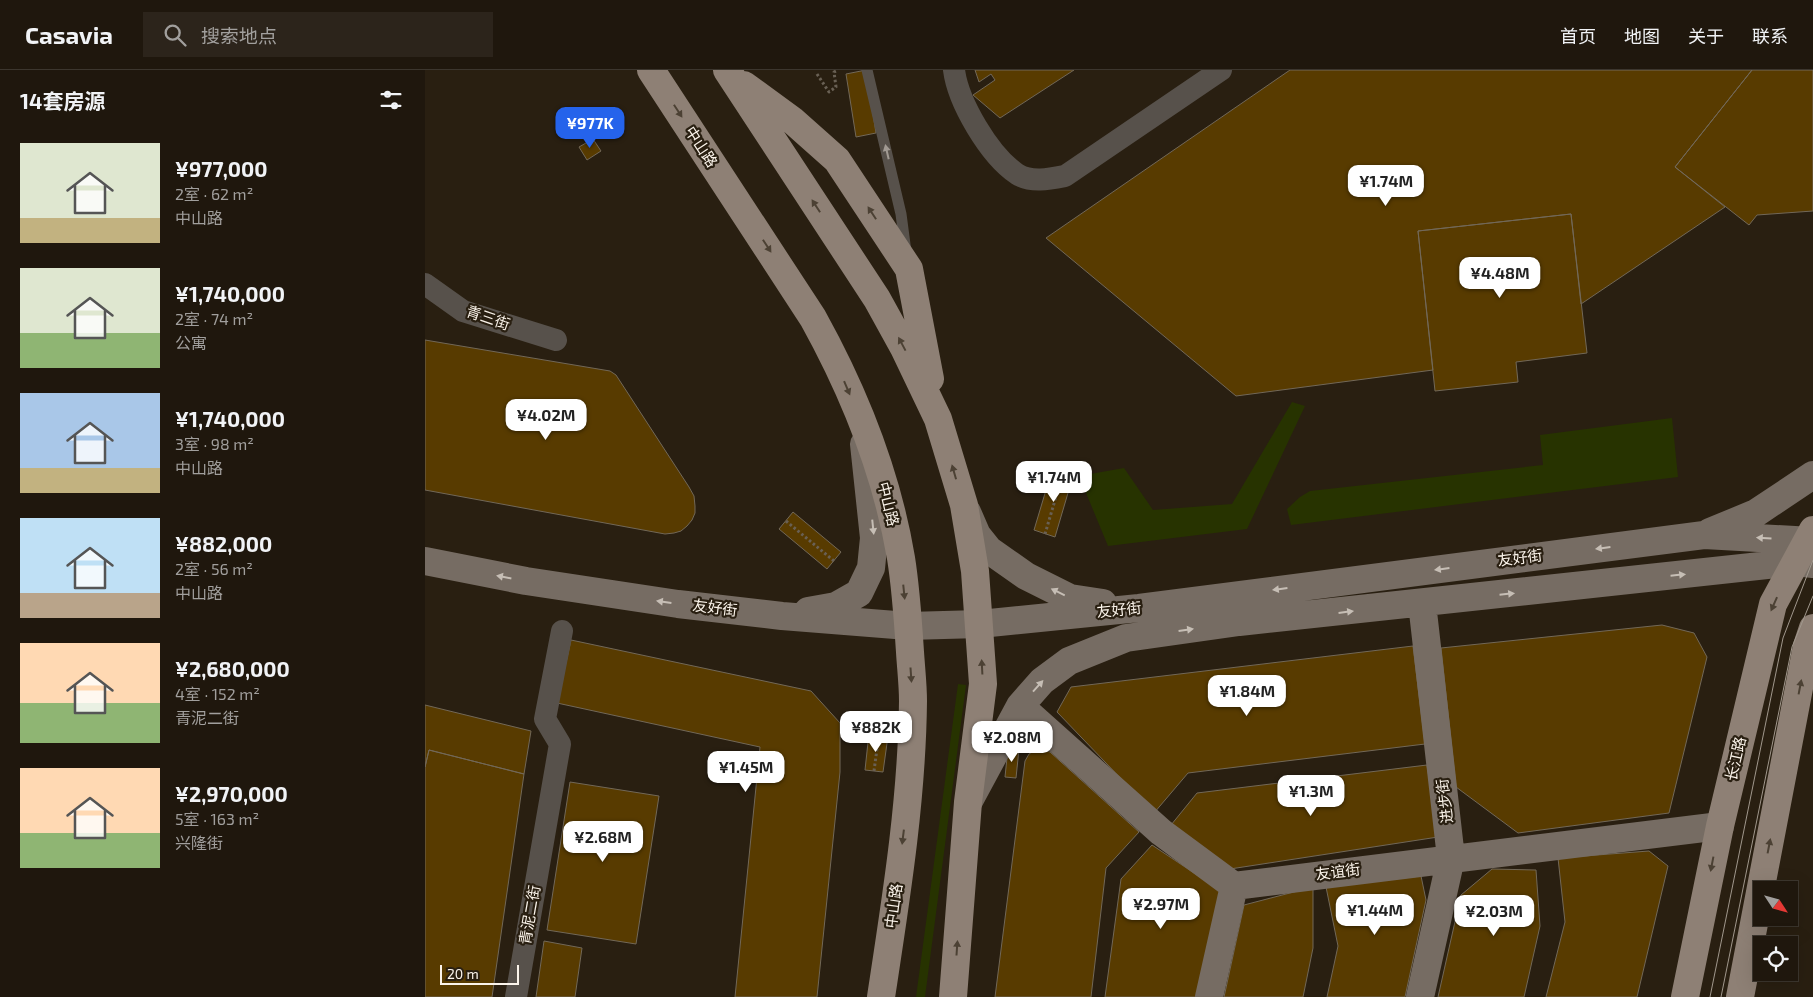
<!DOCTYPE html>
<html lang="zh">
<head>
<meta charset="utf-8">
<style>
  body { margin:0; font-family:"Exo 2","Noto Sans SC",sans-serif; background:#2c241b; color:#f1f3f6; height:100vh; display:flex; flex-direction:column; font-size:19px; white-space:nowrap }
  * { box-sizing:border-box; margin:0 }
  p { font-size:16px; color:#a19f9d }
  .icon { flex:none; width:28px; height:28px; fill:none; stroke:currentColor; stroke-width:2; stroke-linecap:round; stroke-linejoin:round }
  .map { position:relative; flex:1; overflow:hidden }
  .details { display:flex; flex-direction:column; background:#1f170d; width:425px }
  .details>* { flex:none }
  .needle { width:32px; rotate:126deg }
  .fabs { position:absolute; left:1328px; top:811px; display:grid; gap:10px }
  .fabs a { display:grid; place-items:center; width:45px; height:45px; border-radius:0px; background:#1f170d; box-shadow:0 5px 20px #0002,0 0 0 1px #3c362e; font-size:25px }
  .scale { position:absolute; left:15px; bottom:12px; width:79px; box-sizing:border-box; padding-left:5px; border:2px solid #fbf4eb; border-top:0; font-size:14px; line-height:18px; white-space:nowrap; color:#fbf4eb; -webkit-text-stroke:4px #291f11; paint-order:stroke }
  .price { position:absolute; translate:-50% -42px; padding:0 11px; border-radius:10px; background:#fff; color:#222; font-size:16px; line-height:32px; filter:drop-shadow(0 1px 2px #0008) }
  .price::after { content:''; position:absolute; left:50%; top:30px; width:15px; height:11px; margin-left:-8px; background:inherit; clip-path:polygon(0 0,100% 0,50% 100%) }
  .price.active { background:#2563eb; color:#fff }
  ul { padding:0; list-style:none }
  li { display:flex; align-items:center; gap:15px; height:125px; padding:0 20px }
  li span { display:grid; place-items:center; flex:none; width:140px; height:100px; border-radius:0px; color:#555 }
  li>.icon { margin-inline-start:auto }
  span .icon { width:60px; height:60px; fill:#fffc; stroke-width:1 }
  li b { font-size:21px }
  h2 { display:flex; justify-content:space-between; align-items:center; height:60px; padding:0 20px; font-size:21px }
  header { display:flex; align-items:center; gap:30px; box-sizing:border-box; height:70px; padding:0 25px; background:#1f170d; border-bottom:1px solid #3c362e }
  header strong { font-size:24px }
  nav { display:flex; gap:28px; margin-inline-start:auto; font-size:18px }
  .search { width:350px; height:45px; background:#2c241b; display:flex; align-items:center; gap:12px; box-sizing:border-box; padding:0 18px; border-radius:0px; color:#a19f9d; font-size:19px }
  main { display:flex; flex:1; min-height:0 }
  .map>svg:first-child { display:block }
  .green { fill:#273300 }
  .building { fill:#583b00; stroke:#726858 }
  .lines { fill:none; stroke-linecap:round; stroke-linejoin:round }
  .path { stroke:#696054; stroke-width:3; stroke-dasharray:2.5 2.5; stroke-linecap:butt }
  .lane { stroke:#57514b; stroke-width:11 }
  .street { stroke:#57514b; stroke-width:22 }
  .secondary { stroke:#766c63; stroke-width:28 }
  .primary { stroke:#8e8075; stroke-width:28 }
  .tram { stroke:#a1988d; stroke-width:1 }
  .oneway { fill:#4c4134 }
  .oneway2 { fill:#a19a93 }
  .oneway3 { fill:#c6beb5 }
  .labels { text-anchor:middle; stroke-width:4.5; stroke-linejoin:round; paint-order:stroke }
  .street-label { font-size:15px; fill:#fbf4eb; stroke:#291f11 }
</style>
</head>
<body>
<header>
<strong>Casavia</strong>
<div class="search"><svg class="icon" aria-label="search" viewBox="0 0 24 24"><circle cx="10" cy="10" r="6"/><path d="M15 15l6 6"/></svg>搜索地点</div>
<nav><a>首页</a><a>地图</a><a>关于</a><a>联系</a></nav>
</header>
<main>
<section class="details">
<h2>14套房源<svg class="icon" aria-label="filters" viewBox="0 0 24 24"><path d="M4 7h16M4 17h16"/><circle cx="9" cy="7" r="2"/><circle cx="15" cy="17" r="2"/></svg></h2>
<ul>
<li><span style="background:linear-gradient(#dfe7d0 75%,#c2b280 0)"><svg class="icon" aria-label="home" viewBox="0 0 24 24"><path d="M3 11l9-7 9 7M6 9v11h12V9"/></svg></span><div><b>¥977,000</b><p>2室 · 62 m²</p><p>中山路</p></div></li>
<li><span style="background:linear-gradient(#dfe7d0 65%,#8fb573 0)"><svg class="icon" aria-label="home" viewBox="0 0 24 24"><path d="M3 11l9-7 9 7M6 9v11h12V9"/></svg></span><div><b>¥1,740,000</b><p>2室 · 74 m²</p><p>公寓</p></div></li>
<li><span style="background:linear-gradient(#a9c7e8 75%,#c2b280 0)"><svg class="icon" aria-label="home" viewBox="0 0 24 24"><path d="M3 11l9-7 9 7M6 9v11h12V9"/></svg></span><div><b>¥1,740,000</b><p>3室 · 98 m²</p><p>中山路</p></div></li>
<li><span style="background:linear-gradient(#bfe0f5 75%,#b9a48a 0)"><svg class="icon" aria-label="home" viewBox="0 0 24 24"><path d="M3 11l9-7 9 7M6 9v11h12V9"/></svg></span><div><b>¥882,000</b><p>2室 · 56 m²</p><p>中山路</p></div></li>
<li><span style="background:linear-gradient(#ffd9b3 60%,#8fb573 0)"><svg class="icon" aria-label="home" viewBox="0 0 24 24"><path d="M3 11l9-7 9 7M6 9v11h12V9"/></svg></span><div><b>¥2,680,000</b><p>4室 · 152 m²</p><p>青泥二街</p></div></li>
<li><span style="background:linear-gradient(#ffd9b3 65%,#8fb573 0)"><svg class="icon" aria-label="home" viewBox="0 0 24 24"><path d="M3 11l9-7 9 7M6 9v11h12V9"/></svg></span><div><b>¥2,970,000</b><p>5室 · 163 m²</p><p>兴隆街</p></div></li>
</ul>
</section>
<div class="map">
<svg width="1388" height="927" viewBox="0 0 1388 927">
  <rect width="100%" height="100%" fill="#291f11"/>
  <!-- green -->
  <path class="green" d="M867 332 880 336 822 459 683 476 654 406 699 398 728 440 807 434Z
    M1247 348 1253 407 866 455 862 439 875 427 885 421 1118 395 1115 365Z
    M533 614 541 615 500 927H491Z"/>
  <!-- building -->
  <path class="building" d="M441 0 451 63 431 67 421 4Z
    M550 0H649L575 48 548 25 570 10 566 4 554 12Z
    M865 0H1327L1250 97 1300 137 1156 234 1146 144 993 161 1008 300 811 326 621 168Z
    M1327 0H1388V141L1332 145 1324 155 1250 97Z
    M168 69 176 81 162 90 154 77Z
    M1146 144 1162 283 1091 292 1093 312 1010 321 993 161Z
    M0 270 185 301 191 305 264 417 269 426 270 436V443L267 450 262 456 256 461 249 463 240 464 0 420Z
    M627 400 648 406 630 467 609 460Z
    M368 442 416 482 402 499 354 459Z
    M1237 555 1269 563 1282 587 1244 743 1093 763 1031 717 1016 578Z
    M146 570 386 621 415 653V702L392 927H310L335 677 132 633Z
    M988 576 1000 674 763 703 729 743 632 642 646 617Z
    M0 635 106 661 99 704 4 680 0 697Z
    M444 663 463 666 458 702 440 700Z
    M583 678 594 679 591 708 580 707Z
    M612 679 625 682 714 762 681 798 666 927H570L600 691 604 684Z
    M4 680 99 704 67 927H0V697Z
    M1002 695 1013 767 805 799 746 755 772 723Z
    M145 712 234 726 211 874 122 860Z
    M727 775 796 821 772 927H680L696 809Z
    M1224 781 1243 796 1212 927H1121L1140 852 1133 788Z
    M1067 799 1111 800 1115 856 1099 927H1013L1036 825Z
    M996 806 1001 830 980 927H902L913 876 901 817Z
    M888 817V878L878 927H799L819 835Z
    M119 871 157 878 150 927H111Z"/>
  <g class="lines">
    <!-- path -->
    <path class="path" d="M392 4 404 22 411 17 409 2 413 0
      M361 451 409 491
      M620 464 638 403
      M449 701 454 664"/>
    <!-- lane -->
    <path class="lane" d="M442 0 476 144 481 182"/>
    <!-- street -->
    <path class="street" d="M529 0C533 32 564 85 592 104 606 113 625 109 640 106L796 0
      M0 214 38 241 131 270
      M91 927 135 674 120 649 137 561"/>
    <!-- secondary -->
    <path class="secondary" d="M542 442 552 465 564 480 601 506 645 528 678 533
      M1285 462 1331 443 1388 405
      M0 491 101 511 253 534 357 546 483 556 555 554 714 538 1279 465 1388 471
      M383 541 411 536 434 523 446 498 449 468 439 374
      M595 636 736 762 809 816 1295 756
      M544 731 595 636 617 611 644 591 701 568 814 552 1371 492 1388 494
      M784 927 809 816
      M995 927 1026 788 997 533"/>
    <!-- primary -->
    <path class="primary" d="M226 0 388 248C429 322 462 405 476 488 481 519 483 551 485 582 486 598 488 615 488 631 487 730 471 829 456 927
      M302 0 452 229 479 278 513 349 539 435 550 501 558 614 543 732 528 927
      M319 15 367 50 412 90 484 199 505 309
      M1260 927 1295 756 1348 534 1388 460
      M1315 927 1382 576 1388 558"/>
    <!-- tram -->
    <path class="tram" d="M1285 927 1358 568 1388 490
      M1296 927 1367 577 1388 526"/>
  </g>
  <!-- one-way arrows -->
  <defs><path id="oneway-solid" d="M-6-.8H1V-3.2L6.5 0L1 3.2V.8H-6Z" transform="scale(1.25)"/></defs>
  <g class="oneway">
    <use href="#oneway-solid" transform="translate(253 41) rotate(57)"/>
    <use href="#oneway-solid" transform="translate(391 136) rotate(-123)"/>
    <use href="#oneway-solid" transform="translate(447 143) rotate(-123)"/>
    <use href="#oneway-solid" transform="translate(342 176) rotate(57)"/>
    <use href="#oneway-solid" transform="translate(477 274) rotate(-118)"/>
    <use href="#oneway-solid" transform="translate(422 318) rotate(67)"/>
    <use href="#oneway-solid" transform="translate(529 402) rotate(-106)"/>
    <use href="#oneway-solid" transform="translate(479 522) rotate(84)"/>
    <use href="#oneway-solid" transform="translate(1349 534) rotate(114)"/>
    <use href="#oneway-solid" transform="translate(557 597) rotate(-93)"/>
    <use href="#oneway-solid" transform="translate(486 605) rotate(86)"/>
    <use href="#oneway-solid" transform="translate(1375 617) rotate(-79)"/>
    <use href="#oneway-solid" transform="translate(478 767) rotate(97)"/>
    <use href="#oneway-solid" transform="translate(1344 776) rotate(-79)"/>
    <use href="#oneway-solid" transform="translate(1287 794) rotate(101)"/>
    <use href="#oneway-solid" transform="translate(532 878) rotate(-86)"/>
  </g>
  <use class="oneway2" href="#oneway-solid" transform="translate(462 82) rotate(-103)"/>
  <g class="oneway3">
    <use href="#oneway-solid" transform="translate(448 457) rotate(84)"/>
    <use href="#oneway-solid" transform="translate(1339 468) rotate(-177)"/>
    <use href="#oneway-solid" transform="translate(1178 478) rotate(173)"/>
    <use href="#oneway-solid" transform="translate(1017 499) rotate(173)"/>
    <use href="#oneway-solid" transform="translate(1253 505) rotate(-6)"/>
    <use href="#oneway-solid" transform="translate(79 507) rotate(-169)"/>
    <use href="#oneway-solid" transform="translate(855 519) rotate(173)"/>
    <use href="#oneway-solid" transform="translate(633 522) rotate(-154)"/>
    <use href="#oneway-solid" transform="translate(1082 524) rotate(-6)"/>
    <use href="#oneway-solid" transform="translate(239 532) rotate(-172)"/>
    <use href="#oneway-solid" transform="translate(921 542) rotate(-7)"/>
    <use href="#oneway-solid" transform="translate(761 560) rotate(-8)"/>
    <use href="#oneway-solid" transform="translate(613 616) rotate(-48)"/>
  </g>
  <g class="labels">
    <!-- street labels -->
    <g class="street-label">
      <text transform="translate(276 77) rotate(57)" y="5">中山路</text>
      <text transform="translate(63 248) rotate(19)" y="5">青三街</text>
      <text transform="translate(463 434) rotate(76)" y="5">中山路</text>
      <text transform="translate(1095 488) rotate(-7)" y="5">友好街</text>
      <text transform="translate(290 538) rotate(7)" y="5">友好街</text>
      <text transform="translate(694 540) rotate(-6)" y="5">友好街</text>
      <text transform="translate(1311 689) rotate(-77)" y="5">长江路</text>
      <text transform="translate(1020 731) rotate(-97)" y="5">进步街</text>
      <text transform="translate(913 802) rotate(-7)" y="5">友谊街</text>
      <text transform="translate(469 836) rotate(-82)" y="5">中山路</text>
      <text transform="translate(105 845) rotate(-80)" y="5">青泥二街</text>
    </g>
  </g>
</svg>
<div class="fabs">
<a><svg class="needle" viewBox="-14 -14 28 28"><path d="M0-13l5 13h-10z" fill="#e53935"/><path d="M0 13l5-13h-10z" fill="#a19f9d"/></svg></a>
<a><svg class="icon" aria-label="locate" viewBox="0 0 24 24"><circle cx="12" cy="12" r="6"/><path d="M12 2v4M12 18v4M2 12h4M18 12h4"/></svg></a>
</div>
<div class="scale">20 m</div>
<b class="price active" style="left:165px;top:79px">¥977K</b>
<b class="price" style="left:961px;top:137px">¥1.74M</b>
<b class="price" style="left:1075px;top:229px">¥4.48M</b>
<b class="price" style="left:121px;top:371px">¥4.02M</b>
<b class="price" style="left:629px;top:433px">¥1.74M</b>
<b class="price" style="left:822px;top:647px">¥1.84M</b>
<b class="price" style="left:451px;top:683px">¥882K</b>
<b class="price" style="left:587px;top:693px">¥2.08M</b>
<b class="price" style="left:321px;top:723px">¥1.45M</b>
<b class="price" style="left:886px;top:747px">¥1.3M</b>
<b class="price" style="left:178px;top:793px">¥2.68M</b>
<b class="price" style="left:736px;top:860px">¥2.97M</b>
<b class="price" style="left:950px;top:866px">¥1.44M</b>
<b class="price" style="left:1069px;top:867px">¥2.03M</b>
</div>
</main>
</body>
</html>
